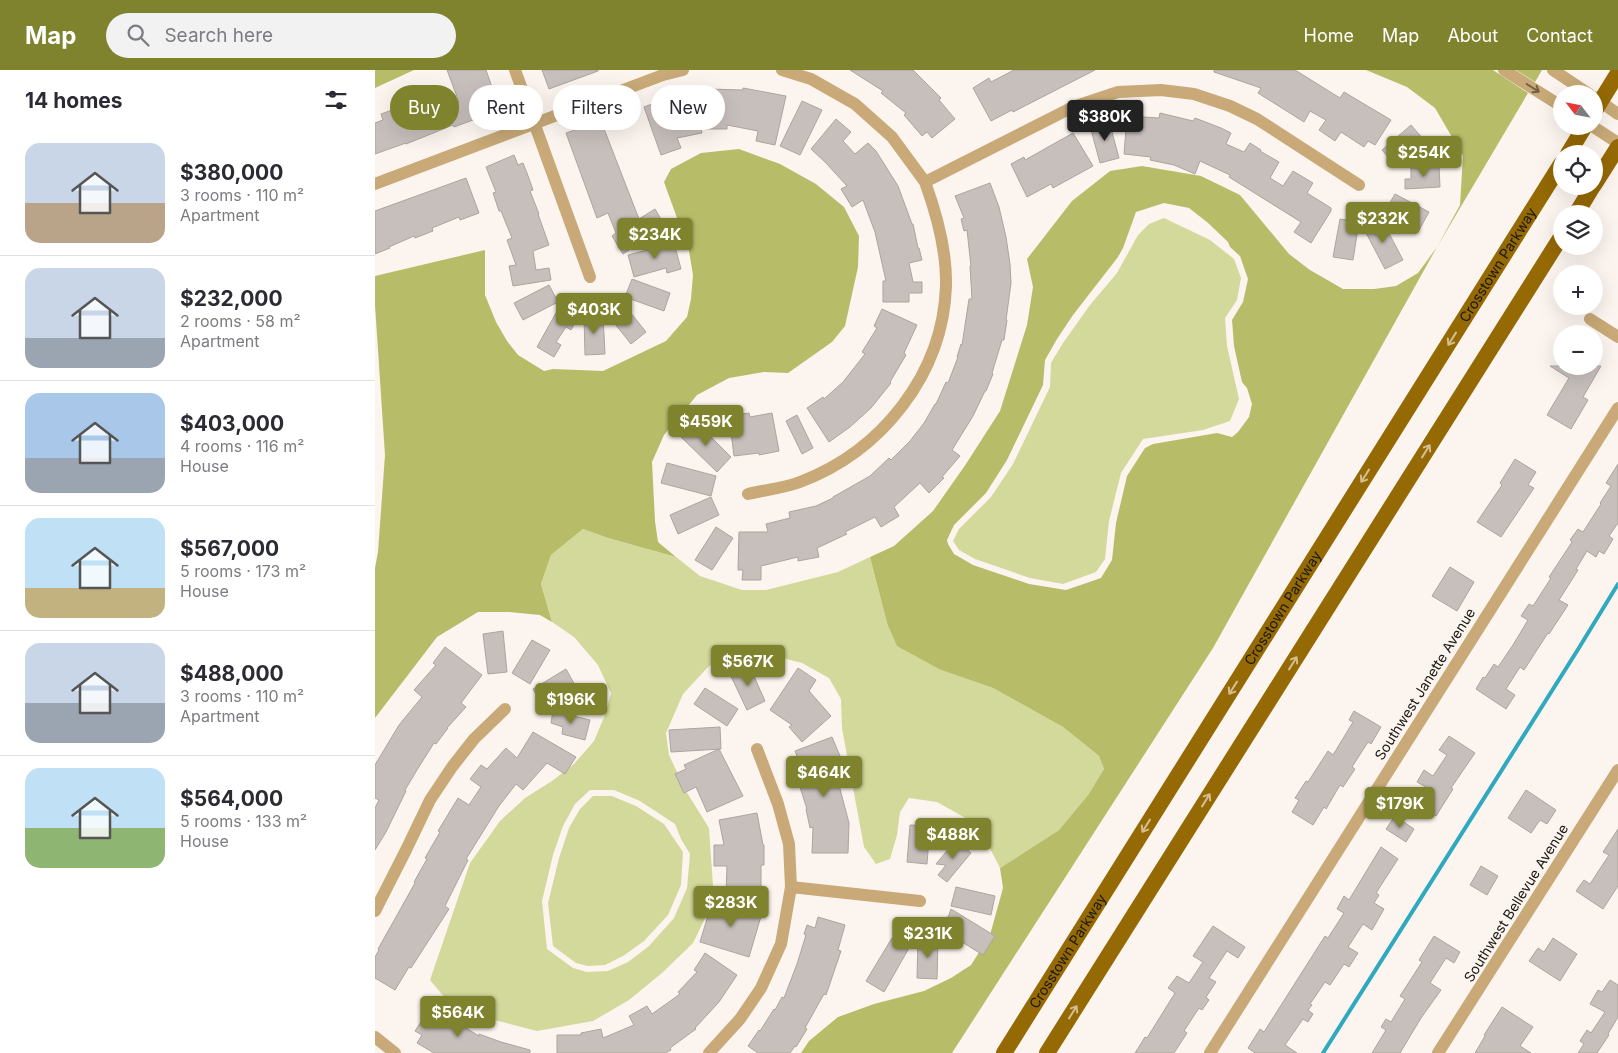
<!DOCTYPE html>
<html lang="en">
<head>
<meta charset="utf-8">
<style>
  body { margin:0; font-family:Inter,sans-serif; background:#f2f2f3; color:#2b2b33; height:100vh; display:flex; flex-direction:column; font-size:19px; white-space:nowrap }
  * { box-sizing:border-box; margin:0 }
  p { font-size:16px; color:#7c7c81 }
  .icon { flex:none; width:28px; height:28px; fill:none; stroke:currentColor; stroke-width:2; stroke-linecap:round; stroke-linejoin:round }
  .map { position:relative; flex:1; overflow:hidden }
  .sheet { display:flex; flex-direction:column; background:#fff; width:375px }
  .sheet>* { flex:none }
  .top-card { position:absolute; left:15px; top:15px; width:475px; height:45px; display:flex; gap:10px }
  .needle { width:32px; rotate:302deg }
  .tools { position:absolute; left:1178px; top:15px; display:grid; gap:10px }
  .tools a { display:grid; place-items:center; width:50px; height:50px; border-radius:50%; background:#fff; box-shadow:0 5px 20px #0002; font-size:25px }
  .price { position:absolute; translate:-50% -42px; padding:0 11px; border-radius:5px; background:#7f832d; color:#fff; font-size:16px; line-height:32px; filter:drop-shadow(0 1px 2px #0008) }
  .price::after { content:''; position:absolute; left:50%; top:30px; width:15px; height:11px; margin-left:-8px; background:inherit; clip-path:polygon(0 0,100% 0,50% 100%) }
  .price.current { background:#222; color:#fff }
  ul { padding:0; list-style:none }
  li { display:flex; align-items:center; gap:15px; height:125px; padding:0 25px }
  li+li { border-top:1px solid #e1e1e2 }
  li span { display:grid; place-items:center; flex:none; width:140px; height:100px; border-radius:15px; color:#555 }
  li>.icon { margin-inline-start:auto }
  span .icon { width:60px; height:60px; fill:#fffc; stroke-width:1 }
  li b { font-size:21px }
  h2 { display:flex; justify-content:space-between; align-items:center; height:60px; padding:0 25px; font-size:21px }
  .pill { padding:0 18px; border-radius:22px; background:#fff; box-shadow:0 5px 20px #0002; font-size:18px; line-height:45px }
  .pill.current { background:#7f832d; color:#fff }
  header { display:flex; align-items:center; gap:30px; box-sizing:border-box; height:70px; padding:0 25px; background:#7f832d; color:#fff }
  header strong { font-size:24px }
  nav { display:flex; gap:28px; margin-inline-start:auto; font-size:18px }
  .search { width:350px; height:45px; background:#f2f2f3; display:flex; align-items:center; gap:12px; box-sizing:border-box; padding:0 18px; border-radius:28px; color:#7c7c81; font-size:19px }
  main { display:flex; flex:1; min-height:0 }
  .map>svg:first-child { display:block }
  .green { fill:#d3d99b; fill-rule:evenodd }
  .forest { fill:#b7bc69; fill-rule:evenodd }
  .lines { fill:none; stroke-linecap:round; stroke-linejoin:round }
  .stream { stroke:#2fa9c0; stroke-width:4 }
  .building { fill:#c7bfbb; stroke:#aba49f }
  .minor { stroke:#c8a977; stroke-width:12 }
  .major { stroke:#956903; stroke-width:16 }
  .oneway { stroke:#726146 }
  .oneway2 { stroke:#d3bd91 }
  .labels { text-anchor:middle; stroke-width:4; stroke-linejoin:round; paint-order:stroke }
  .street-label { font-size:14px; fill:#1b1916; stroke:#fcf5ef }
</style>
</head>
<body>
<header>
<strong>Map</strong>
<div class="search"><svg class="icon" aria-label="search" viewBox="0 0 24 24"><circle cx="10" cy="10" r="6"/><path d="M15 15l6 6"/></svg>Search here</div>
<nav><a>Home</a><a>Map</a><a>About</a><a>Contact</a></nav>
</header>
<main>
<section class="sheet">
<h2>14 homes<svg class="icon" aria-label="filters" viewBox="0 0 24 24"><path d="M4 7h16M4 17h16"/><circle cx="9" cy="7" r="2"/><circle cx="15" cy="17" r="2"/></svg></h2>
<ul>
<li><span style="background:linear-gradient(#c9d6e8 60%,#b9a48a 0)"><svg class="icon" aria-label="home" viewBox="0 0 24 24"><path d="M3 11l9-7 9 7M6 9v11h12V9"/></svg></span><div><b>$380,000</b><p>3 rooms · 110 m²</p><p>Apartment</p></div></li>
<li><span style="background:linear-gradient(#c9d6e8 70%,#9aa5b1 0)"><svg class="icon" aria-label="home" viewBox="0 0 24 24"><path d="M3 11l9-7 9 7M6 9v11h12V9"/></svg></span><div><b>$232,000</b><p>2 rooms · 58 m²</p><p>Apartment</p></div></li>
<li><span style="background:linear-gradient(#a9c7e8 65%,#9aa5b1 0)"><svg class="icon" aria-label="home" viewBox="0 0 24 24"><path d="M3 11l9-7 9 7M6 9v11h12V9"/></svg></span><div><b>$403,000</b><p>4 rooms · 116 m²</p><p>House</p></div></li>
<li><span style="background:linear-gradient(#bfe0f5 70%,#c2b280 0)"><svg class="icon" aria-label="home" viewBox="0 0 24 24"><path d="M3 11l9-7 9 7M6 9v11h12V9"/></svg></span><div><b>$567,000</b><p>5 rooms · 173 m²</p><p>House</p></div></li>
<li><span style="background:linear-gradient(#c9d6e8 60%,#9aa5b1 0)"><svg class="icon" aria-label="home" viewBox="0 0 24 24"><path d="M3 11l9-7 9 7M6 9v11h12V9"/></svg></span><div><b>$488,000</b><p>3 rooms · 110 m²</p><p>Apartment</p></div></li>
<li><span style="background:linear-gradient(#bfe0f5 60%,#8fb573 0)"><svg class="icon" aria-label="home" viewBox="0 0 24 24"><path d="M3 11l9-7 9 7M6 9v11h12V9"/></svg></span><div><b>$564,000</b><p>5 rooms · 133 m²</p><p>House</p></div></li>
</ul>
</section>
<div class="map">
<svg width="1243" height="983" viewBox="0 0 1243 983">
  <rect width="100%" height="100%" fill="#fcf5ef"/>
  <!-- green -->
  <path class="green" d="M789 148 835 170 859 189 866 208 862 230 850 248 852 276 864 329 855 351 828 360 768 369 746 403 734 451 730 489 721 502 688 514 655 508 600 489 584 480 578 471 584 459 616 427 638 394 675 317 676 293 688 273 715 235 742 203 763 165 774 154Z
    M208 459 233 468 301 487 325 506 367 520H391L463 502 495 487 512 553 566 600 618 618 688 657 724 686 729 699 713 725 684 760 625 798 603 755 562 732 534 728 525 742 522 765 515 789 501 794 489 777 467 658 466 629 454 608 427 593 396 585 361 588 334 596 308 624 291 663 294 685 311 721 334 758 339 830 318 873 287 903 254 930 218 951 162 961 80 940 55 910 95 793 125 751 150 728 177 711 199 694 219 671 230 645 236 623 223 595 199 567 177 552 166 514 176 485ZM215 720H239L265 731 300 754 306 769 315 784 312 818 299 848 274 876 253 892 233 901 212 902 198 898 172 879 167 831 178 785 188 756 200 734Z
    M218 726H237L261 736 289 754 308 782 306 815 293 845 269 871 248 886 230 895 213 896 201 893 178 876 173 833 184 788 194 758 205 739Z"/>
  <!-- forest -->
  <path class="forest" d="M0 0H39L0 18Z
    M991 0H1118L1153 23 1062 177 838 578 577 983H426L434 971 463 947 499 934 549 921 576 908 596 895 615 865 628 818 625 798 684 760 713 725 729 699 724 686 688 657 618 618 566 600 522 576 512 553 495 487 519 476 558 441 591 394 625 341 652 255 658 217 652 189 697 131 735 101 767 96 826 106 865 125 914 184 935 200 968 219H999L1021 216 1043 203 1062 177 1085 135 1088 86 1060 38 1032 17ZM789 133 814 138 832 152 853 172 855 177 865 186 873 209 868 232 857 250 859 276 867 312 872 318 877 334 874 347 863 362 857 367 842 363 778 374 770 378 752 406 741 453 737 490 726 508 691 520 654 514 598 495 579 484 573 474 572 470 579 455 611 423 632 390 668 315 670 290 682 269 698 245 743 187 748 178 761 142Z
    M1141 0H1167L1160 12Z
    M364 79 405 94 441 114 469 137 484 166 483 197 470 256 457 272 413 303 389 302 354 308 322 325 289 365 277 392 280 451 283 472 301 487 233 468 208 459 176 485 166 514 177 552 165 545 134 542H103L62 567 0 648V498L3 482 10 385 0 235V206L110 180V225L121 252 132 271 143 285 169 301 178 299 228 301 291 271 312 247 316 229 318 205 314 181 289 112 296 99 326 83Z"/>
  <g class="lines">
    <!-- stream -->
    <path class="stream" d="M948 983 1202 581 1243 514"/>
  </g>
  <!-- building -->
  <path class="building" d="M72 0H111L125 40 79 57 78 55 31 74V73L0 84V53L8 50 6 44 17 40 16 37 34 29 35 32 58 23 65 39 84 32Z
    M167 0H223V1L174 19Z
    M475 0H538L566 28 564 30 580 49 557 68 552 62 547 66 529 45 531 43 506 23 508 21Z
    M639 0H720L638 42 637 40 616 51 598 18 614 8 616 12Z
    M839 0H920L965 28 969 22 1016 50 1000 75 993 71 989 77 966 62 960 71 944 60 951 50 935 41 929 52 883 23 886 18 839 2Z
    M368 18 411 26 400 75 381 71 383 61 352 55V59H326L327 63 302 68 306 78 286 85 269 37 297 27 333 21V19L368 20Z
    M427 31 447 40 425 85 405 76Z
    M785 43 818 51 820 48 846 58 856 63 851 74 869 82 875 73 886 80 885 81 904 92 895 108 908 116 918 101 938 113 932 123 956 138V141L936 173 919 162 926 152 854 107 855 105 825 91 820 104 799 95 775 90 776 87 749 84 752 46 784 48Z
    M461 49 476 62 468 71 480 84 493 73 501 81 523 116 537 154H538L543 178H544L547 190 534 193 538 212H547V223H534V232H508V211H511L500 162 488 130 477 137 466 119 472 116 450 92 436 79Z
    M226 51 264 149 280 139 290 156 248 184 237 166 241 163 233 143 222 148 191 63Z
    M734 51 744 88 725 93 715 56Z
    M1036 55 1049 70 1020 95 1007 80Z
    M698 63 718 96 678 118 676 114 652 127 636 94 649 87 650 90Z
    M139 85 143 95 148 93 152 103 158 120 155 121 164 144H163L174 175 158 181 161 200 174 198 176 210 138 216 134 196 141 195 132 170 137 168 126 141H124L118 123 121 122 111 97Z
    M1064 96 1065 117 1030 119V109H1036V98Z
    M91 108 104 143 85 150 84 147 57 158 58 161 40 168 39 166 14 177 15 178 0 184V141Z
    M615 113 624 137 631 167 635 194 636 213 631 250H632L629 270H627L617 303 618 304 611 321H610L598 346 577 380 585 386 567 407 569 408 554 423 545 413 519 437 524 446 506 457 500 447 470 462 472 464 442 478 444 487 423 491V487L386 496V510H367L368 500H363L364 462H393L391 454 415 448 414 442 441 436 458 428V427L495 406 514 388 516 390 535 371 549 353 560 334H561L571 312 573 313 583 287H582L586 274 587 275 594 229H597L595 196H596L592 160 589 161 586 149 589 148 580 126Z
    M1020 124 1054 142 1044 160 1010 141Z
    M965 149 984 152 978 190 958 187Z
    M1007 150 1028 190 1010 199 989 159Z
    M299 173 306 199 292 203 291 198 259 207 253 185Z
    M257 209 295 223 289 241 250 227Z
    M174 215 183 232 148 250 139 233Z
    M247 232 271 262 256 274 232 244Z
    M186 234 204 245 196 260 191 257 181 272 186 275 179 287 162 277Z
    M507 239 542 255 529 283 531 285 515 312 516 313 496 338 475 357 454 372 432 338 448 327 449 329 468 312 490 284 487 282 502 258 499 256Z
    M228 245 230 284 210 285 209 246Z
    M1175 296H1226L1208 327 1213 330 1196 359 1172 345 1194 308Z
    M374 343 375 347 397 343 404 381 384 385V383L359 386 354 346Z
    M422 345 438 378 427 384 411 351Z
    M321 352 356 387 342 402 306 367Z
    M1140 389 1161 402 1153 415 1159 418 1126 467 1102 452 1127 415 1125 413Z
    M292 393 341 406 336 426 286 413Z
    M1243 394V453L1234 466 1238 469 1229 484 1224 481 1221 487 1212 481 1201 499 1203 500 1184 530 1193 535 1174 564 1173 563 1149 600 1145 597 1131 619 1140 625 1131 639 1101 619 1108 607 1110 608 1119 594 1123 597 1138 575 1153 550 1146 546 1154 534 1158 536 1176 508 1174 507 1197 472 1195 470 1203 459 1208 462 1226 434 1225 433 1236 416 1231 413Z
    M336 427 344 445 303 464 295 445Z
    M341 457 358 468 337 500 320 490Z
    M1075 497 1099 512 1082 541 1057 526Z
    M128 561 132 602 113 604 108 564Z
    M157 570 175 580 155 614 137 603Z
    M70 577 107 605 86 633 91 637 72 658H73L61 674 59 673 42 700 30 720 31 721 11 762 0 780V738L4 730 0 728V695L24 655 47 627 39 620 61 595 58 593Z
    M374 595 390 631 372 640 355 604Z
    M423 598 441 610 434 621 456 646 427 672 414 657 417 655 395 640Z
    M191 599 201 617 168 636 158 619Z
    M330 618 363 639 352 656 319 634Z
    M178 641 215 650 210 670 187 664 188 657 176 653Z
    M979 641 1006 657 996 674 993 672 977 697 980 699 968 717 965 715 951 739 949 737 938 755 917 742 924 730 920 728 931 711 933 712 953 681 958 685 978 652 974 650Z
    M345 657 346 679 296 682 294 660Z
    M158 662 201 687 190 704 172 693 148 720 141 714 124 736 91 789 93 790 70 836 74 839 36 898 34 897 20 920 0 908V887L4 880 3 879 40 813 39 812 52 789 50 788 65 762 63 761 83 728 94 735 106 717 95 709 106 695 112 699 131 678 142 688Z
    M1074 666 1100 683 1076 718 1078 719 1061 746 1041 733 1051 717 1042 712 1049 700 1058 706 1072 685 1064 680Z
    M457 667 465 686 455 689 465 719 474 753 473 783H437L438 757 435 758 431 739H432L424 714 432 711 420 681Z
    M344 679 368 726 332 742 321 717 309 723 300 704 311 699 309 695Z
    M1151 720 1181 740 1172 754 1165 750 1156 763 1133 748Z
    M382 743 388 775H389V795H386V824L351 823 352 796H339V775H349L344 750Z
    M1020 746 1039 759 1031 772 1011 759Z
    M535 755 555 756 552 794 532 792Z
    M1243 759V816L1228 839 1201 821 1209 810 1215 814 1234 785 1228 782Z
    M581 770 596 783 572 812 563 805 571 795 561 794Z
    M1006 777 1023 789 1001 823 1004 825 999 833 1009 839 997 860 988 854 973 877 983 883 974 897 969 894 955 915 950 912 935 934 937 935 933 940 938 944 933 952 928 949 910 975 922 983H880L873 978 885 959 889 962 950 866 953 868 969 843 962 839 969 826 974 830Z
    M1106 796 1123 806 1112 825 1095 815Z
    M581 817 620 826 616 845 576 836Z
    M338 829 387 843 374 887 325 872Z
    M576 839 620 866 608 885 566 859 574 845Z
    M443 847 470 855 463 880 466 881 451 925 449 924 430 958 432 959 421 977 420 976 415 983H383L373 976 384 960 385 961 399 939 400 940 407 927 409 928 422 894 431 865 429 864 432 855 440 858Z
    M838 856 870 877 863 888 852 881 834 908 841 912 831 927 834 930 827 940 824 938 809 961 812 963 799 983H760L770 967 772 968 800 923 793 918 802 906 814 913 828 892 818 886Z
    M1059 866 1085 882 1079 893 1071 888 1055 913 1066 920 1046 948 1025 983H997L1011 960 1006 957 1011 949 1016 952 1030 929 1025 926 1047 892 1044 890Z
    M517 868 534 878 509 922 491 911Z
    M1178 868 1202 884 1185 911 1154 891 1163 878 1169 882Z
    M543 869H563L562 909 542 908Z
    M330 883 362 905 344 932 320 958 321 959 295 978 296 980 290 983H182V965H206V963L226 959 228 968 259 955 254 946 272 936 277 944 305 924 303 922 322 902 319 900Z
    M1235 910 1243 915V947L1233 964 1234 965 1222 983H1203L1209 974 1205 971 1212 960 1216 963 1230 942 1215 934 1223 920 1227 922Z
    M1127 937 1158 957 1145 976 1156 983H1100L1110 966 1109 965Z
    M55 938 77 952 78 950 104 966V964L126 972 155 980V983H59L42 973 47 965 40 961Z"/>
  <g class="lines">
    <!-- minor -->
    <path class="minor" d="M140 0 215 207
      M407 0 436 9 480 34 517 67 550 112 698 37 743 22 786 20 819 24 855 36 882 49 984 115
      M1129 0 1186 36
      M1178 0 1214 24
      M1219 27 1243 44
      M1217 56 1243 73
      M0 114 288 5 308 0
      M1215 249 1243 267
      M373 424C390 420 409 418 425 412 507 381 568 304 571 216 572 180 562 145 550 112
      M416 817 545 831
      M0 841 31 780 55 730 77 697 99 669 130 639
      M0 967 20 983
      M334 983 365 949 386 918 406 874 416 817 414 774 403 734 382 679
      M835 983 1243 338
      M1063 983 1243 700"/>
    <!-- major -->
    <g class="major">
      <path d="M1219 42 1243 3"/>
      <path d="M1193 84 1210 56"/>
      <path d="M1219 115 1243 77"/>
      <path d="M1201 144 1218 116"/>
      <path id="s1" d="M629 983 1186 94"/>
      <path d="M672 983 1186 167"/>
    </g>
  </g>
  <!-- one-way arrows -->
  <defs><path id="oneway-shaft" d="M-6 0H5M1.5-3L5.5 0L1.5 3" fill="none" stroke-width="1.6" stroke-linecap="round" stroke-linejoin="round" transform="scale(1.25)"/></defs>
  <use class="oneway" href="#oneway-shaft" transform="translate(1158 18) rotate(32)"/>
  <g class="oneway2">
    <use href="#oneway-shaft" transform="translate(1077 269) rotate(122)"/>
    <use href="#oneway-shaft" transform="translate(1051 381) rotate(-58)"/>
    <use href="#oneway-shaft" transform="translate(990 406) rotate(122)"/>
    <use href="#oneway-shaft" transform="translate(918 593) rotate(-58)"/>
    <use href="#oneway-shaft" transform="translate(858 618) rotate(122)"/>
    <use href="#oneway-shaft" transform="translate(831 730) rotate(-58)"/>
    <use href="#oneway-shaft" transform="translate(771 756) rotate(122)"/>
    <use href="#oneway-shaft" transform="translate(698 942) rotate(-58)"/>
  </g>
  <g class="labels">
    <!-- street labels -->
    <g class="street-label">
      <text dy="5" stroke="none"><textPath href="#s1" startOffset="930">Crosstown Parkway</textPath></text>
      <text dy="5" stroke="none"><textPath href="#s1" startOffset="525">Crosstown Parkway</textPath></text>
      <text transform="translate(1050 614) rotate(-58)" y="5">Southwest Janette Avenue</text>
      <text transform="translate(1141 833) rotate(-58)" y="5">Southwest Bellevue Avenue</text>
      <text dy="5" stroke="none"><textPath href="#s1" startOffset="120">Crosstown Parkway</textPath></text>
    </g>
  </g>
</svg>
<div class="tools">
<a><svg class="needle" viewBox="-14 -14 28 28"><path d="M0-13l5 13h-10z" fill="#e53935"/><path d="M0 13l5-13h-10z" fill="#7c7c81"/></svg></a>
<a><svg class="icon" aria-label="locate" viewBox="0 0 24 24"><circle cx="12" cy="12" r="6"/><path d="M12 2v4M12 18v4M2 12h4M18 12h4"/></svg></a>
<a><svg class="icon" aria-label="layers" viewBox="0 0 24 24"><path d="M12 4l9 5-9 5-9-5zM3 14l9 5 9-5"/></svg></a>
<a>+</a>
<a>−</a>
</div>
<b class="price current" style="left:730px;top:72px">$380K</b>
<b class="price" style="left:1049px;top:108px">$254K</b>
<b class="price" style="left:1008px;top:174px">$232K</b>
<b class="price" style="left:280px;top:190px">$234K</b>
<b class="price" style="left:219px;top:265px">$403K</b>
<b class="price" style="left:331px;top:377px">$459K</b>
<b class="price" style="left:373px;top:617px">$567K</b>
<b class="price" style="left:196px;top:655px">$196K</b>
<b class="price" style="left:449px;top:728px">$464K</b>
<b class="price" style="left:1025px;top:759px">$179K</b>
<b class="price" style="left:578px;top:790px">$488K</b>
<b class="price" style="left:356px;top:858px">$283K</b>
<b class="price" style="left:553px;top:889px">$231K</b>
<b class="price" style="left:83px;top:968px">$564K</b>
<div class="top-card">
<a class="pill current">Buy</a>
<a class="pill">Rent</a>
<a class="pill">Filters</a>
<a class="pill">New</a>
</div>
</div>
</main>
</body>
</html>
